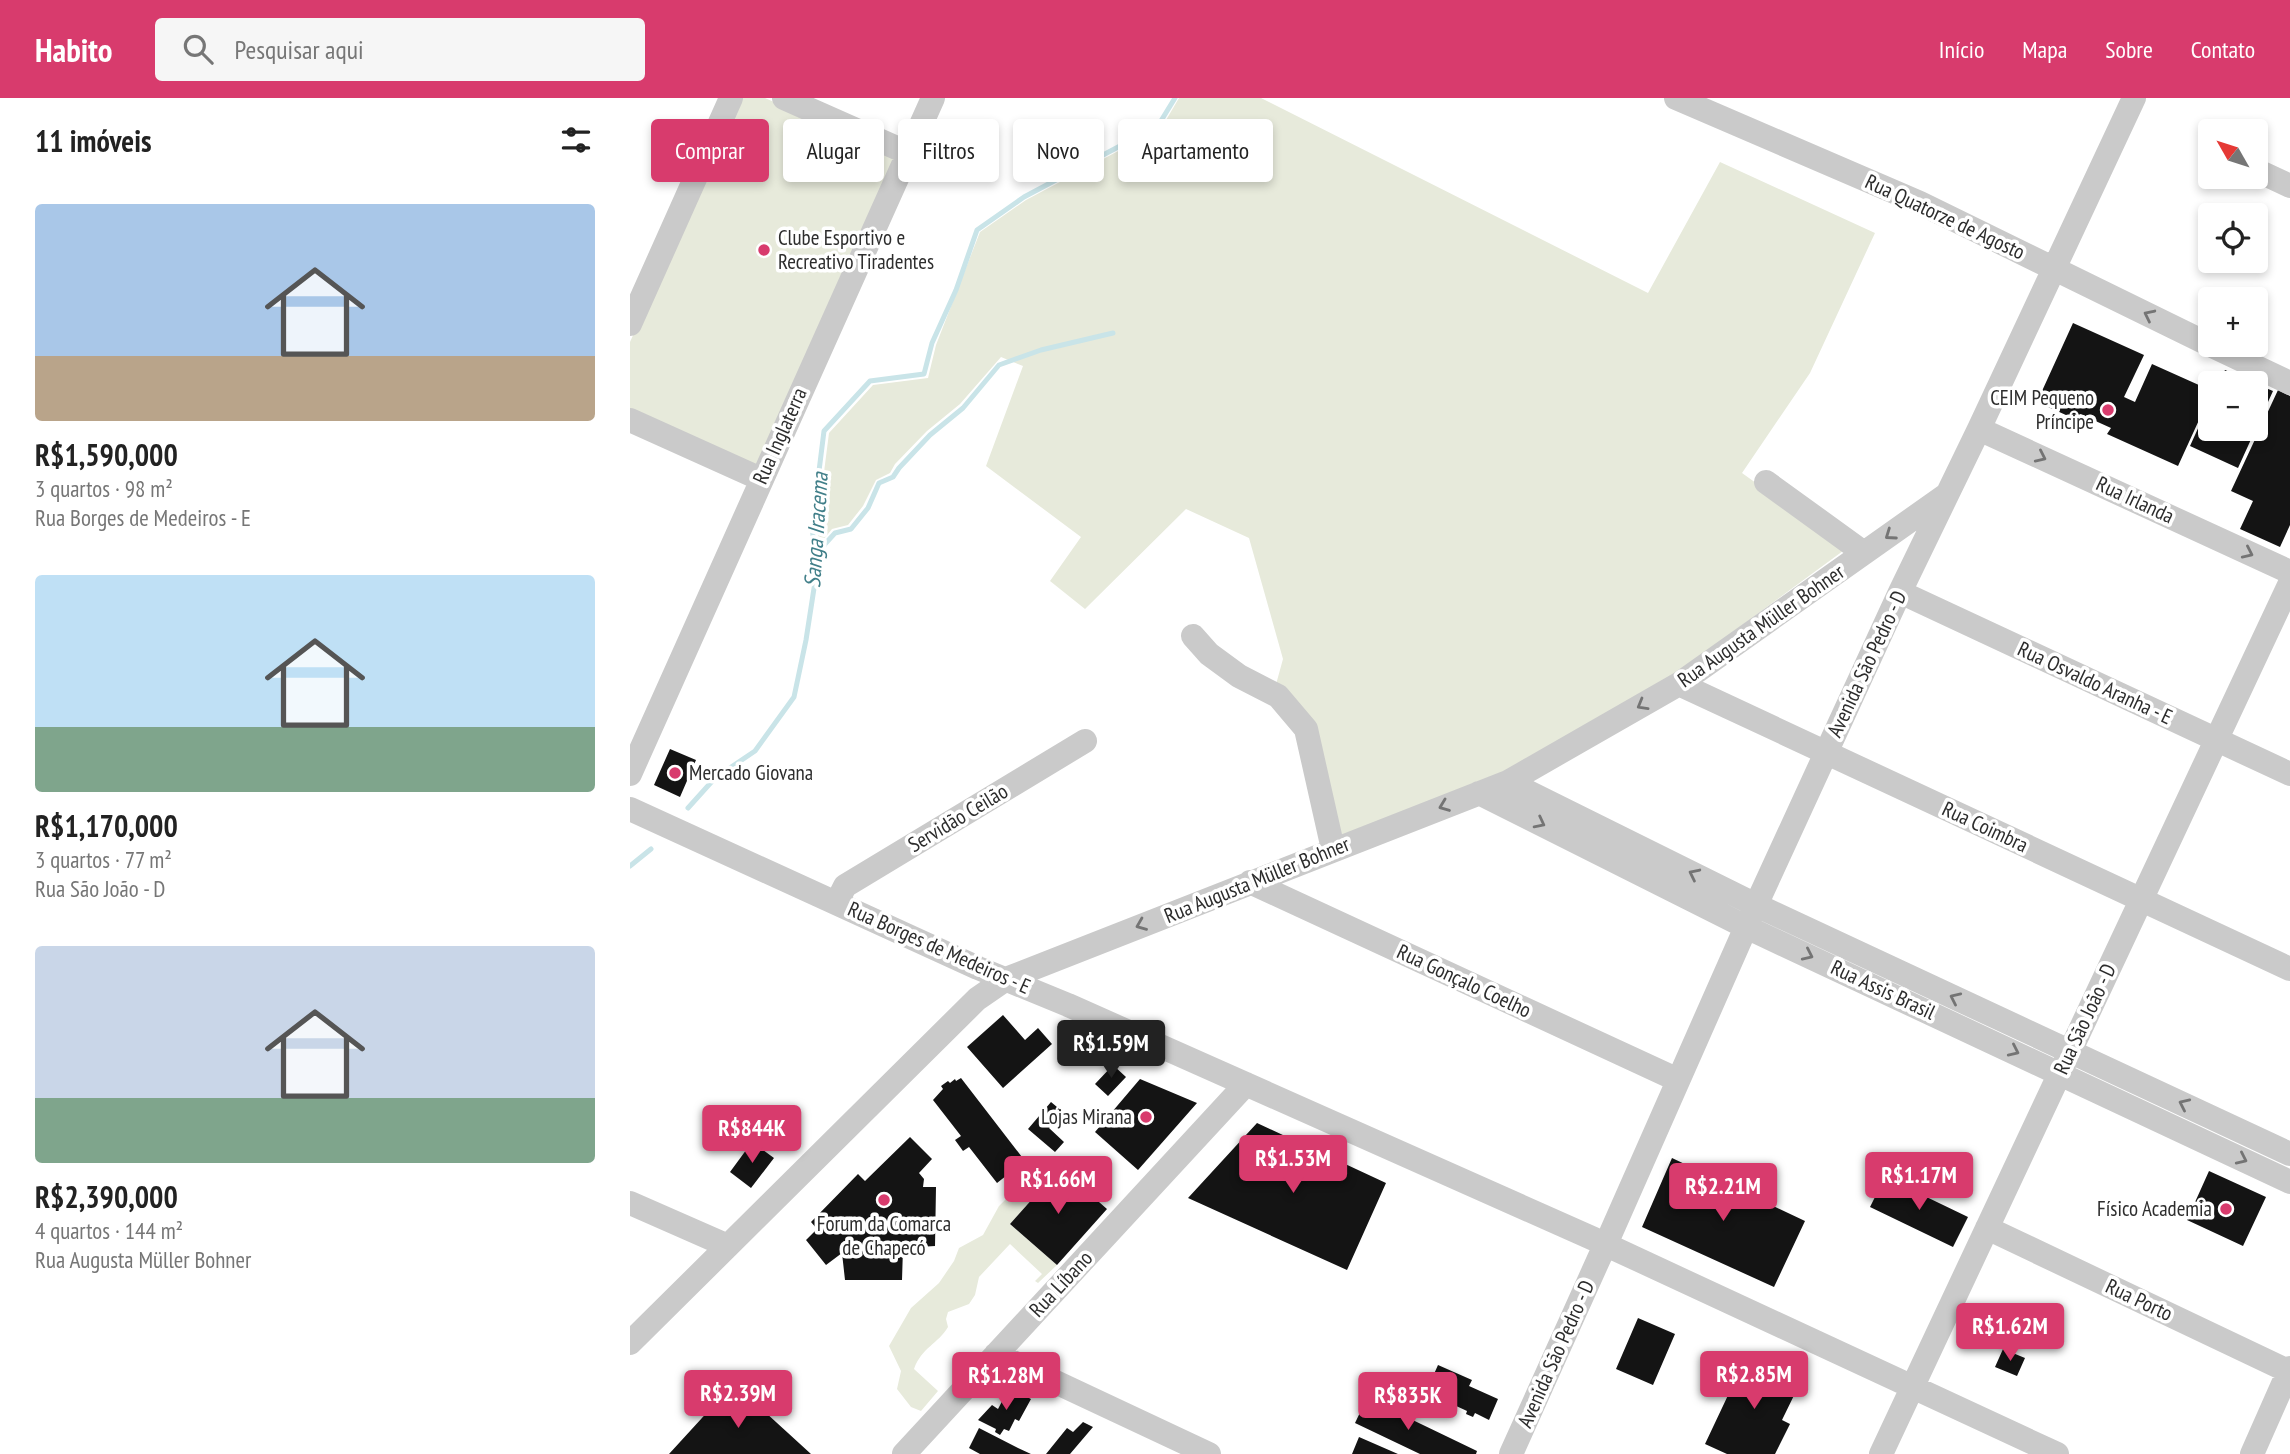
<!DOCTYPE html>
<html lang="pt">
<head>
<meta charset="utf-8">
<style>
  body { margin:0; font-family:"PT Sans Narrow",sans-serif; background:#f6f6f6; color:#222; height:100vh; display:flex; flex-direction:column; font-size:26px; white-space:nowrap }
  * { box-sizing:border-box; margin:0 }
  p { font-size:23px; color:#767676 }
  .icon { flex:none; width:38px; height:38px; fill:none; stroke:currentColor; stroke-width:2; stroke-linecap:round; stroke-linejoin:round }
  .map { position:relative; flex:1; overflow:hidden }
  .sheet { display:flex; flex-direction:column; background:#fff; width:630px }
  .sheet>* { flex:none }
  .hud { position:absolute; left:21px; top:21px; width:665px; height:63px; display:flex; gap:14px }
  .needle { width:46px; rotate:309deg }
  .tools { position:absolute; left:1568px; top:21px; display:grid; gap:14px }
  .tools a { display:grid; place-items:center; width:70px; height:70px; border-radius:7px; background:#fff; box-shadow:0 4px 10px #0003; font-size:35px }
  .price { position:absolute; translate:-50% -60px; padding:0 16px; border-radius:7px; background:#d83b6d; color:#fff; font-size:23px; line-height:46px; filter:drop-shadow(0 2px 4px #0008) }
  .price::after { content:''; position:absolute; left:50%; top:42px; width:21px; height:16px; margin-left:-10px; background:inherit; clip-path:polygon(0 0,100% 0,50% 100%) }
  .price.active { background:#222; color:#fff }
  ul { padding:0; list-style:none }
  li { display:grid; align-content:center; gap:14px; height:371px; padding:0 35px }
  li span { display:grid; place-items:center; height:217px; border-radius:7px; color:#555 }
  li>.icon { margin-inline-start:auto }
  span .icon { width:126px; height:126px; fill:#fffc; stroke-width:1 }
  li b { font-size:30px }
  h2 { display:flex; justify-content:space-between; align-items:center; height:84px; padding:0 35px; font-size:30px }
  .chip { padding:0 24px; border-radius:7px; background:#fff; box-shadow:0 4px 10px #0003; font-size:24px; line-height:63px }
  .chip.active { background:#d83b6d; color:#fff }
  header { display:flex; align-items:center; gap:42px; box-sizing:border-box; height:98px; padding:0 35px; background:#d83b6d; color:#fff }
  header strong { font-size:33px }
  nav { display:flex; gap:38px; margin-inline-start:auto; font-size:24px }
  .search { width:490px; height:63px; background:#f6f6f6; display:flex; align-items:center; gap:18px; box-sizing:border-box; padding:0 24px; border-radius:7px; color:#767676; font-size:26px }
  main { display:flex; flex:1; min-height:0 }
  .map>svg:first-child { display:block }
  .green { fill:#e7eadb }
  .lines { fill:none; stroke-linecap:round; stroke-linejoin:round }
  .stream { stroke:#c9e4e8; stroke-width:5 }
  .building { fill:#141414 }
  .minor { stroke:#cacaca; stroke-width:24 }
  .oneway { stroke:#747474 }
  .poi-dot { fill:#d83b6d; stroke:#fff; stroke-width:2.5 }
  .labels { text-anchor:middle; stroke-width:7; stroke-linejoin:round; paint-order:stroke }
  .street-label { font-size:21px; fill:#2d2d2d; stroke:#fff }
  .poi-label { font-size:21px; fill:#2d2d2d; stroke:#fff; text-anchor:end }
  .water-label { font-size:23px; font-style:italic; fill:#417f89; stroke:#fff }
</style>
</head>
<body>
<header>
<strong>Habito</strong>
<div class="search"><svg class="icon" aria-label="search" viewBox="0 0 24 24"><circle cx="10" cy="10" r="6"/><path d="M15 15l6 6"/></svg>Pesquisar aqui</div>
<nav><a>Início</a><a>Mapa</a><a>Sobre</a><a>Contato</a></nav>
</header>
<main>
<section class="sheet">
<h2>11 imóveis<svg class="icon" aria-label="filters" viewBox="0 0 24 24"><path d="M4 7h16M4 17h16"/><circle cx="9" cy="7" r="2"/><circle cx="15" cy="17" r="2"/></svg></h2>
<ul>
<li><span style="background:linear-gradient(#a9c7e8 70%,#b9a48a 0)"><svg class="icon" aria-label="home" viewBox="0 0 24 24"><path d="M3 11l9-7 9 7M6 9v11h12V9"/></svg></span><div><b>R$1,590,000</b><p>3 quartos · 98 m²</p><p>Rua Borges de Medeiros - E</p></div></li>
<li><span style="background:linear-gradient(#bfe0f5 70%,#7fa58c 0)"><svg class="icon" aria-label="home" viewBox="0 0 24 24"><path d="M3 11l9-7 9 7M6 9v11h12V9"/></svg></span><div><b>R$1,170,000</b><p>3 quartos · 77 m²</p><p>Rua São João - D</p></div></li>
<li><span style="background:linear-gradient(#c9d6e8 70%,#7fa58c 0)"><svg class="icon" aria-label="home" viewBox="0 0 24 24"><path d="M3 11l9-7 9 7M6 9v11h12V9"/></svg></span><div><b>R$2,390,000</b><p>4 quartos · 144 m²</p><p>Rua Augusta Müller Bohner</p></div></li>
</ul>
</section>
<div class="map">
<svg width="1660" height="1356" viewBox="0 0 1660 1356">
  <rect width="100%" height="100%" fill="#fff"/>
  <!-- green -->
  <path class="green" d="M109 0H135L268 59 127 371 0 314V244Z
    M549 0H631L1018 195 1090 64 1245 135 1180 275 1112 375 1217 450 1046 576 875 674 712 737 645 590 653 561 619 440 556 411 455 511 420 483 451 439 356 368 393 268 371 259 330 306 297 333 265 366 260 375 246 382 233 408 218 427 202 431 189 447 187 429 199 335 243 287 298 280 306 247 350 134 396 102 492 51 529 34Z
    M430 1058V1070L380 1126 427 1167 408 1185 405 1183 412 1176 380 1146 349 1179 345 1197 339 1206 318 1214 316 1221 318 1229C308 1246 292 1249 284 1271L308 1293 291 1313 281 1309 267 1291 271 1273 259 1248 281 1210 309 1185 324 1163 329 1150 353 1137 369 1108 376 1101 384 1099 407 1084 423 1059Z"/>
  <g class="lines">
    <!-- stream -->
    <path class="stream" d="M187 462 195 446 205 435 221 431 238 410 249 385 263 379 269 370 300 337 333 310 369 267 411 252 483 235
      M58 710 85 680 125 653 164 599 176 542 187 471 182 429 194 333 240 283 294 276 302 245 326 192 347 132 394 99 490 48 526 31 545 0
      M0 768 21 751"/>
  </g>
  <!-- building -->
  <path class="building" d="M1443 225 1514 257 1494 299 1505 304 1522 266 1580 292V298L1548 368 1477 336 1481 330 1450 316 1447 322 1407 304Z
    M1595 272 1625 285H1589Z
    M1626 286 1643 293 1608 370 1560 348 1580 304V331H1626Z
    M1648 292 1660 298V427L1650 449 1610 431 1623 403 1601 393Z
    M40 651 66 662 50 699 24 687Z
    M373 917 395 942 408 930 422 946 373 990 337 949Z
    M483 967 496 979 478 998 465 986Z
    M331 980 395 1063 367 1085 339 1049 333 1053 325 1042 331 1038 303 1002 313 991 311 988 318 983 320 985 325 981 326 983Z
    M510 981 567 1005 508 1072 465 1034Z
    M421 1004 433 1014 419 1030 434 1044 425 1054 398 1031Z
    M627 1025 756 1085 717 1172 558 1100Z
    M280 1039 302 1061 289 1075 294 1081 293 1089H306L305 1148 273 1150 272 1182H215L212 1155 196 1167 176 1142 187 1131 181 1124 228 1076 235 1083Z
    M122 1044 144 1060 121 1090 100 1074Z
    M1042 1060 1175 1123 1144 1189 1012 1129Z
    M430 1070 477 1111 427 1167 380 1126Z
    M1579 1073 1636 1099 1613 1148 1557 1122Z
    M1255 1079 1338 1119 1323 1149 1240 1109Z
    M1008 1220 1045 1236 1023 1287 986 1271Z
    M1373 1251 1395 1260 1387 1278 1365 1269Z
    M1117 1257 1171 1283 1152 1322 1160 1326 1145 1356H1097L1075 1346Z
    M808 1267 842 1282 839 1288 868 1301 859 1322 845 1315 843 1319 836 1316 837 1313 796 1294Z
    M104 1285 113 1294 181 1356H39Z
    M379 1290 401 1301 389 1323 385 1321 379 1333 374 1331 370 1337 365 1334 366 1331 348 1322 362 1307 368 1311Z
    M737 1300 847 1353 846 1356H790L725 1325Z
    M453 1324 463 1329 440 1356H416L437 1330 443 1334Z
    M349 1330 388 1350 401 1356H350L339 1350Z
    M729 1339 768 1356H722Z"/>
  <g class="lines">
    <!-- minor -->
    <path class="minor" d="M154 0 278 55
      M1046 0 1290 105 1580 247
      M1626 72 1660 88
      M0 226 101 0
      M1580 247 1660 285
      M0 322 131 381
      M1349 331 1660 474
      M1136 384 1234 455
      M1270 494 1660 676
      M563 538 579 556 609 578 648 598 676 631 703 751
      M1049 586 1660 871
      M0 676 303 0
      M878 684 1126 807 1660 1056
      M849 695 1116 829 1660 1084
      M0 711 348 870 438 907 964 1141
      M620 784 1048 982
      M207 804 215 788 455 643
      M0 1105 98 1148
      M1357 1130 1660 1274
      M980 1137 1116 829 1270 494 1349 331 1504 0
      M983 1150 1427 1356
      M0 1245 347 901 376 881 878 684 1049 586 1316 397
      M366 1256 579 1356
      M274 1356 616 986
      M881 1356 971 1156
      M1251 1356 1660 485
      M1622 1356 1660 1270"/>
  </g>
  <!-- one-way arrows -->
  <defs><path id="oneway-chevron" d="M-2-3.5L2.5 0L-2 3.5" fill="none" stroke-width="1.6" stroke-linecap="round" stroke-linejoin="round" transform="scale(1.75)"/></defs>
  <g class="oneway">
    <use href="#oneway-chevron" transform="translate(1519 217) rotate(-154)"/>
    <use href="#oneway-chevron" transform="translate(1411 359) rotate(25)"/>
    <use href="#oneway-chevron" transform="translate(1260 437) rotate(145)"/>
    <use href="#oneway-chevron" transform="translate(1618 455) rotate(25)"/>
    <use href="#oneway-chevron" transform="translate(1012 607) rotate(150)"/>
    <use href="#oneway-chevron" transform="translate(814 708) rotate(159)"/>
    <use href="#oneway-chevron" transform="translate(910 725) rotate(27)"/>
    <use href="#oneway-chevron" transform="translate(1064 776) rotate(-154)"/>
    <use href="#oneway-chevron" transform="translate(511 827) rotate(158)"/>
    <use href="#oneway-chevron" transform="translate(1178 857) rotate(25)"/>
    <use href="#oneway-chevron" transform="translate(1325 900) rotate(-155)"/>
    <use href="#oneway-chevron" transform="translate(1384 953) rotate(25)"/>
    <use href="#oneway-chevron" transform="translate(1554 1006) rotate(-155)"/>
    <use href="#oneway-chevron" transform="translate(1612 1061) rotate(25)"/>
  </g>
  <!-- markers -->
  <g class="poi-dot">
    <circle cx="134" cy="152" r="7"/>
    <circle cx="1478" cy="312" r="7"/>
    <circle cx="45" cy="675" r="7"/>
    <circle cx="516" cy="1019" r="7"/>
    <circle cx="254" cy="1102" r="7"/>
    <circle cx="1596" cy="1111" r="7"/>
  </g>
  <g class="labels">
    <!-- street labels -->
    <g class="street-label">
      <text transform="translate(1315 119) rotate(25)" y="7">Rua Quatorze de Agosto</text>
      <text transform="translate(150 338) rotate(-66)" y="7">Rua Inglaterra</text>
      <text transform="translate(1505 402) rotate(25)" y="7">Rua Irlanda</text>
      <text transform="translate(1131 528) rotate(-35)" y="7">Rua Augusta Müller Bohner</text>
      <text transform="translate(1237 566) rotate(-65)" y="7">Avenida São Pedro - D</text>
      <text transform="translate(1465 585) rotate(25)" y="7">Rua Osvaldo Aranha - E</text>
      <text transform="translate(328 720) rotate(-31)" y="7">Servidão Ceilão</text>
      <text transform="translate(1355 729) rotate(25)" y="7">Rua Coimbra</text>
      <text transform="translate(627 782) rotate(-22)" y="7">Rua Augusta Müller Bohner</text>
      <text transform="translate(309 850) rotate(24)" y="7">Rua Borges de Medeiros - E</text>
      <text transform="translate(834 883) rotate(25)" y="7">Rua Gonçalo Coelho</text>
      <text transform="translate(1253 892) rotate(25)" y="7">Rua Assis Brasil</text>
      <text transform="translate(1455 921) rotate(-65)" y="7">Rua São João - D</text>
      <text transform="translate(431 1186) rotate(-47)" y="7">Rua Líbano</text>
      <text transform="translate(1509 1202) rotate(25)" y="7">Rua Porto</text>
      <text transform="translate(926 1256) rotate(-66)" y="7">Avenida São Pedro - D</text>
    </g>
    <!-- poi labels -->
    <g class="poi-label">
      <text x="148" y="147" text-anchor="start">Clube Esportivo e<tspan x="148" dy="24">Recreativo Tiradentes</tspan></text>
      <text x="1464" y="307">CEIM Pequeno<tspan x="1464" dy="24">Príncipe</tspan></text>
      <text x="59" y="682" text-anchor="start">Mercado Giovana</text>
      <text x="502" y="1026">Lojas Mirana</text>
      <text x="1582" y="1118">Físico Academia</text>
      <text x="254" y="1133" text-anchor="middle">Forum da Comarca<tspan x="254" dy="24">de Chapecó</tspan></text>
    </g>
    <!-- water labels -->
    <g class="water-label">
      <text transform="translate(186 432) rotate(-86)" y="8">Sanga Iracema</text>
    </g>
  </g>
</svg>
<div class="tools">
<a><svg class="needle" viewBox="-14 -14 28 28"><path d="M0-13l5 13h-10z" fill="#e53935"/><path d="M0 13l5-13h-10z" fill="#767676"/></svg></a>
<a><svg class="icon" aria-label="locate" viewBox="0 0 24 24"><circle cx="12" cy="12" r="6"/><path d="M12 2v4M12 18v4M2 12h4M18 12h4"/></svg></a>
<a>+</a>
<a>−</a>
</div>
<b class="price active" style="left:481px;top:982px">R$1.59M</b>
<b class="price" style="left:122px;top:1067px">R$844K</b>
<b class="price" style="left:663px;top:1097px">R$1.53M</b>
<b class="price" style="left:1289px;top:1114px">R$1.17M</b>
<b class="price" style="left:428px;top:1118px">R$1.66M</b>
<b class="price" style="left:1093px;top:1125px">R$2.21M</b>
<b class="price" style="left:1380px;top:1265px">R$1.62M</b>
<b class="price" style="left:1124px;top:1313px">R$2.85M</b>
<b class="price" style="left:376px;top:1314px">R$1.28M</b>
<b class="price" style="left:108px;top:1332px">R$2.39M</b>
<b class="price" style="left:778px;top:1334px">R$835K</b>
<div class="hud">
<a class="chip active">Comprar</a>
<a class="chip">Alugar</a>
<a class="chip">Filtros</a>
<a class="chip">Novo</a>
<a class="chip">Apartamento</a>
</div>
</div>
</main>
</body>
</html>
